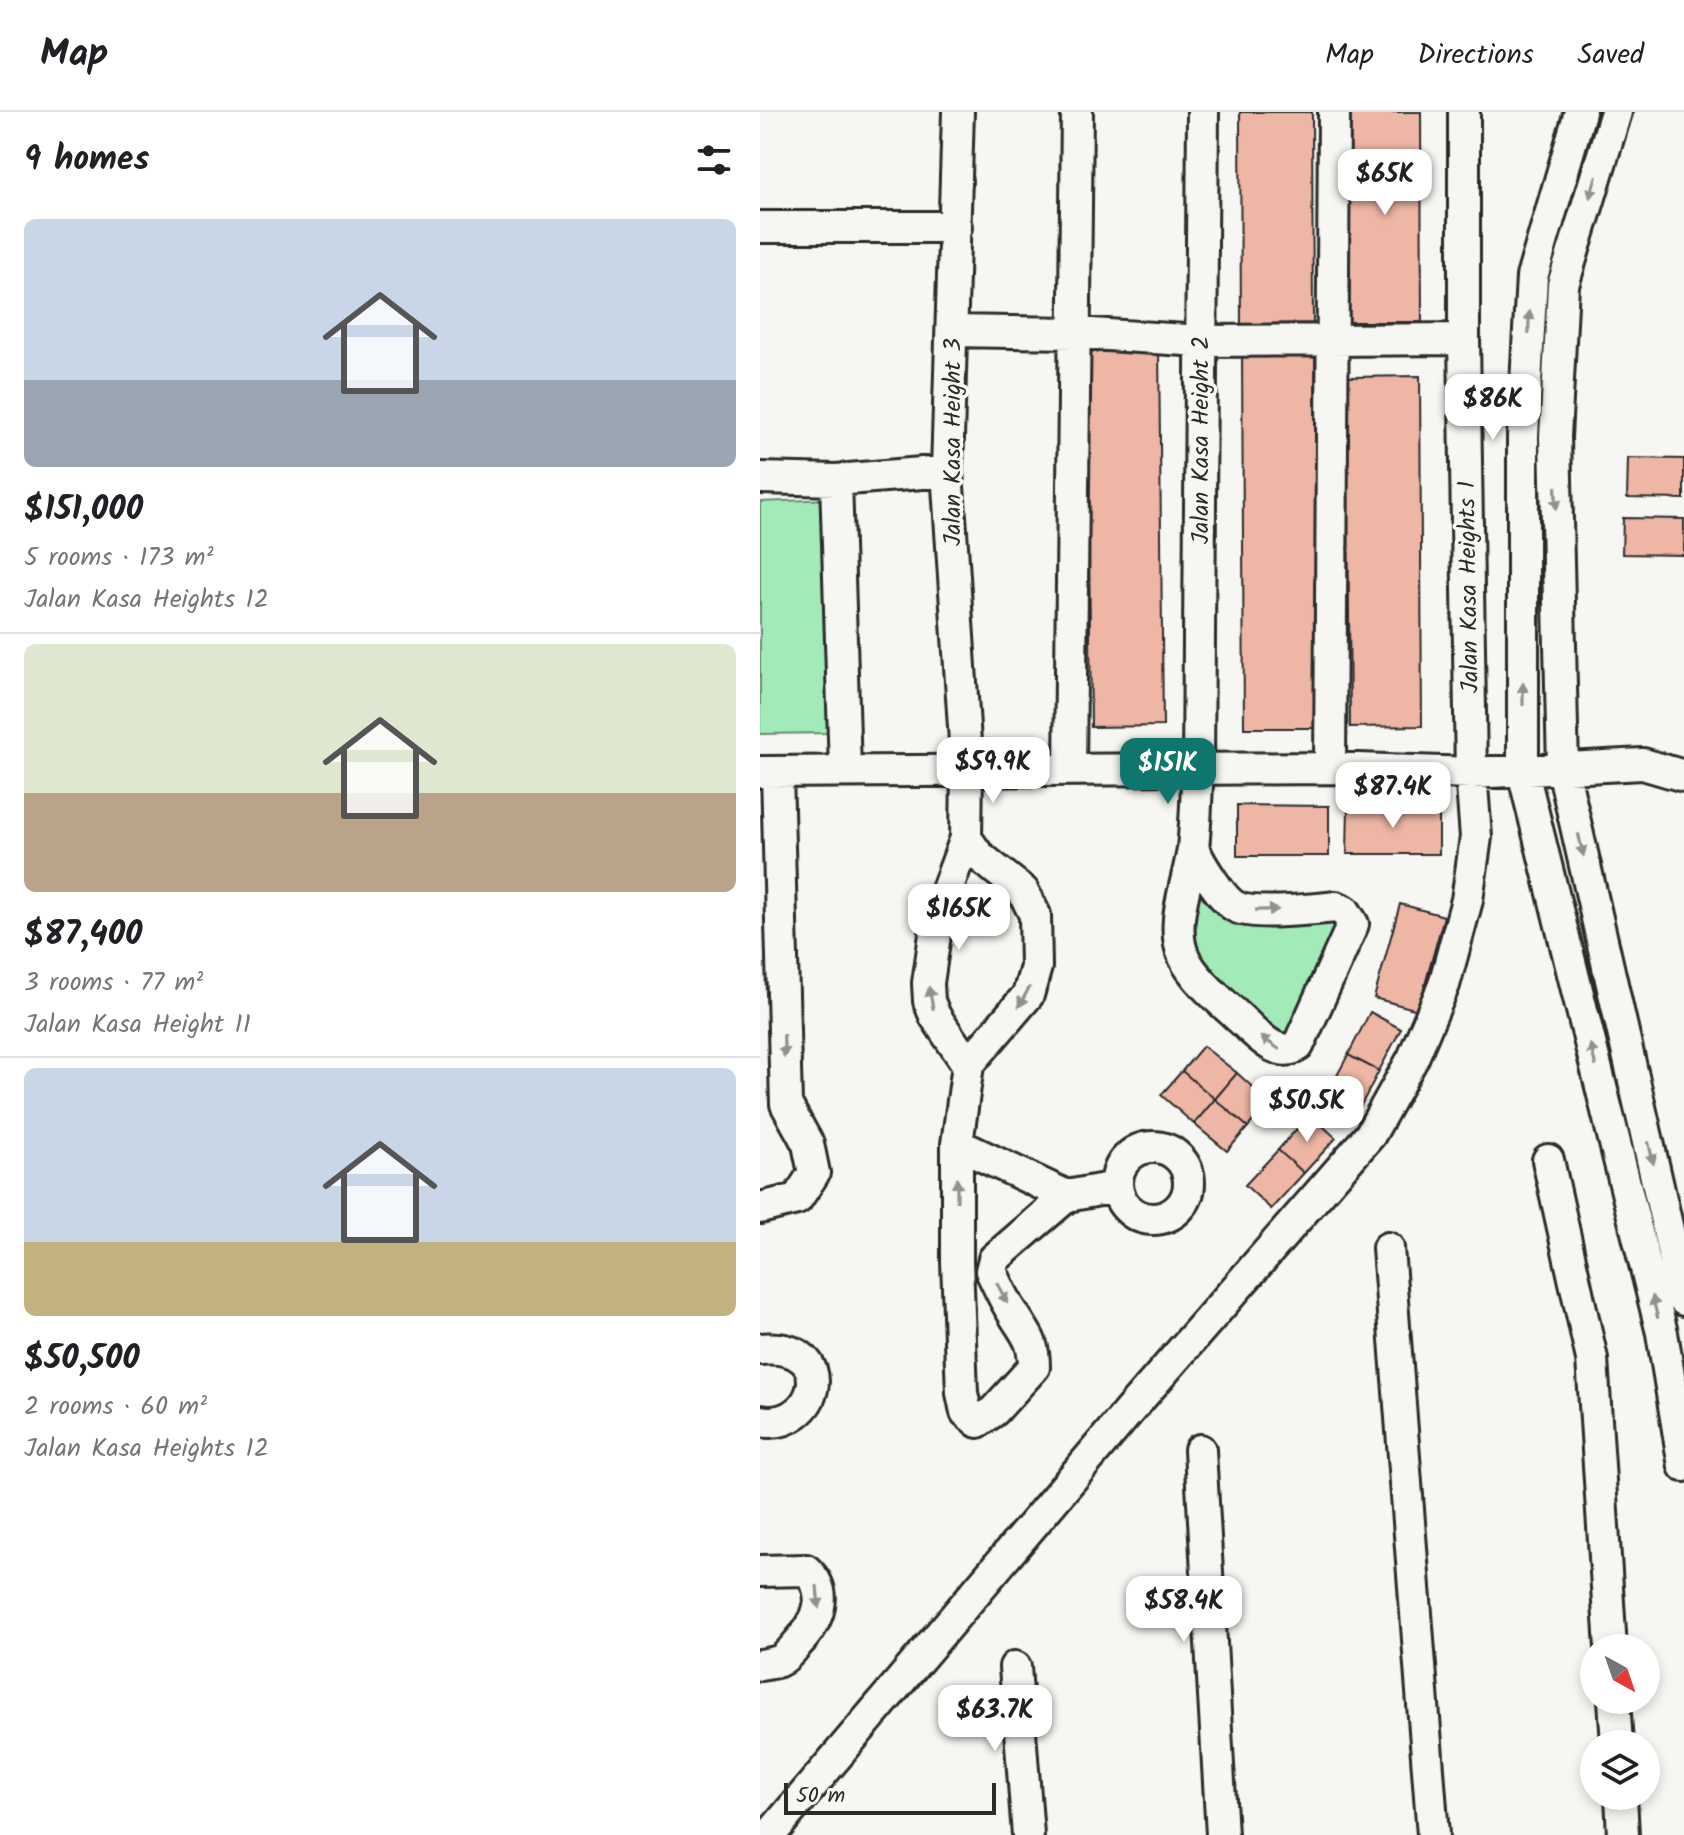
<!DOCTYPE html>
<html lang="en">
<head>
<meta charset="utf-8">
<style>
  body { margin:0; font-family:Kalam,sans-serif; background:#f2f2f2; color:#202124; height:100vh; display:flex; flex-direction:column; font-size:30px; white-space:nowrap }
  * { box-sizing:border-box; margin:0 }
  p { font-size:26px; color:#757577 }
  .icon { flex:none; width:44px; height:44px; fill:none; stroke:currentColor; stroke-width:2; stroke-linecap:round; stroke-linejoin:round }
  .map { position:relative; flex:1; overflow:hidden }
  .side { display:flex; flex-direction:column; background:#fff; width:760px }
  .side>* { flex:none }
  .needle { width:52px; rotate:140deg }
  .fabs { position:absolute; left:820px; top:1522px; display:grid; gap:16px }
  .fabs a { display:grid; place-items:center; width:80px; height:80px; border-radius:50%; background:#fff; box-shadow:0 4px 12px #0003; font-size:40px }
  .scale { position:absolute; left:24px; bottom:20px; width:212px; box-sizing:border-box; padding-left:8px; border:4px solid #2b2b2b; border-top:0; font-size:22px; line-height:28px; white-space:nowrap; color:#2b2b2b; -webkit-text-stroke:6px #f6f6f2; paint-order:stroke }
  .price { position:absolute; translate:-50% -68px; padding:0 18px; border-radius:16px; background:#fff; color:#222; font-size:26px; line-height:52px; filter:drop-shadow(0 2px 4px #0008) }
  .price::after { content:''; position:absolute; left:50%; top:48px; width:24px; height:18px; margin-left:-12px; background:inherit; clip-path:polygon(0 0,100% 0,50% 100%) }
  .price.current { background:#0f766e; color:#fff }
  ul { padding:0; list-style:none }
  li { display:grid; align-content:center; gap:16px; height:424px; padding:0 24px }
  li+li { border-top:2px solid #e0e0e0 }
  li span { display:grid; place-items:center; height:248px; border-radius:12px; color:#555 }
  li>.icon { margin-inline-start:auto }
  span .icon { width:144px; height:144px; fill:#fffc; stroke-width:1 }
  li b { font-size:34px }
  h2 { display:flex; justify-content:space-between; align-items:center; height:96px; padding:0 24px; font-size:34px }
  header { display:flex; align-items:center; gap:48px; box-sizing:border-box; height:112px; padding:0 40px; background:#fff; border-bottom:2px solid #e0e0e0 }
  header strong { font-size:38px }
  nav { display:flex; gap:44px; margin-inline-start:auto; font-size:28px }
  main { display:flex; flex:1; min-height:0 }
  .map>svg:first-child { display:block }
  .green { fill:#a2ebb8; stroke:#668b72; stroke-width:2 }
  .building { fill:#eeb6a5; stroke:#2b2b2b; stroke-width:2 }
  .lines { fill:none; stroke-linecap:round; stroke-linejoin:round }
  .minor-casing { stroke:#2b2b2b; stroke-width:36 }
  .minor { stroke:#f6f6f2; stroke-width:30 }
  .oneway { fill:#90908e }
  .labels { text-anchor:middle; stroke-width:7; stroke-linejoin:round; paint-order:stroke }
  .street-label { font-size:24px; fill:#2b2b2b; stroke:#f6f6f2 }
</style>
</head>
<body>
<header>
<strong>Map</strong>
<nav><a>Map</a><a>Directions</a><a>Saved</a></nav>
</header>
<main>
<section class="side">
<h2>9 homes<svg class="icon" aria-label="filters" viewBox="0 0 24 24"><path d="M4 7h16M4 17h16"/><circle cx="9" cy="7" r="2"/><circle cx="15" cy="17" r="2"/></svg></h2>
<ul>
<li><span style="background:linear-gradient(#c9d6e8 65%,#9aa5b1 0)"><svg class="icon" aria-label="home" viewBox="0 0 24 24"><path d="M3 11l9-7 9 7M6 9v11h12V9"/></svg></span><div><b>$151,000</b><p>5 rooms · 173 m²</p><p>Jalan Kasa Heights 12</p></div></li>
<li><span style="background:linear-gradient(#dfe7d0 60%,#b9a48a 0)"><svg class="icon" aria-label="home" viewBox="0 0 24 24"><path d="M3 11l9-7 9 7M6 9v11h12V9"/></svg></span><div><b>$87,400</b><p>3 rooms · 77 m²</p><p>Jalan Kasa Height 11</p></div></li>
<li><span style="background:linear-gradient(#c9d6e8 70%,#c2b280 0)"><svg class="icon" aria-label="home" viewBox="0 0 24 24"><path d="M3 11l9-7 9 7M6 9v11h12V9"/></svg></span><div><b>$50,500</b><p>2 rooms · 60 m²</p><p>Jalan Kasa Heights 12</p></div></li>
</ul>
</section>
<div class="map">
<svg width="924" height="1723" viewBox="0 0 924 1723">
  <rect width="100%" height="100%" fill="#f6f6f2"/>
  <filter id="ink" filterUnits="userSpaceOnUse"><feTurbulence type="fractalNoise" baseFrequency=".0125" numOctaves="2"/><feDisplacementMap in="SourceGraphic" scale="16" xChannelSelector="R" yChannelSelector="G"/><feConvolveMatrix kernelMatrix="1 2 1 2 8 2 1 2 1" color-interpolation-filters="sRGB"/></filter>
  <g filter="url(#ink)">
    <!-- green -->
    <path class="green" d="M72 387 70 621 0 622V390Z
      M437 770 568 806 581 816 530 923 517 924 457 864 435 837Z"/>
    <!-- building -->
    <path class="building" d="M480 0H552L553 218 481 219Z
      M589 0H661L662 210H589Z
      M399 236 403 614 331 615 327 237Z
      M555 237 557 616H484L482 239Z
      M660 264 662 614 590 615 587 265Z
      M868 346 924 347V387L867 386Z
      M863 406 924 407V443L862 442Z
      M477 693 569 694V744H477Z
      M588 694H679V742H587Z
      M640 792 684 804 658 898 614 886Z
      M610 900 641 917 619 959 588 943Z
      M443 934 477 961 455 987 422 959Z
      M588 943 619 959 597 1001 566 984Z
      M422 959 455 987 434 1012 401 983Z
      M477 961 509 990 488 1015 455 987Z
      M455 987 488 1015 467 1039 434 1012Z
      M550 1002 576 1026 544 1061 518 1038Z
      M518 1038 544 1061 511 1097 485 1073Z"/>
    <g class="lines">
      <!-- minor casing -->
      <g class="minor-casing">
        <path id="minor" d="M198 0 187 359 207 660 206 726 178 802 168 871 169 889 175 904 208 953
          M820 0 772 165 763 324V660L902 1221 924 1354
          M856 0 803 173 795 325 803 657 924 1188
          M0 115H196
          M192 219 316 221 441 229 704 227
          M0 366 76 368 187 359
          M76 368 85 658
          M570 656 574 0
          M310 658 317 0
          M0 660 570 656 711 661 883 652 924 664
          M206 726 218 743 263 779 275 803 276 855 268 883 208 953 197 1032V1149L202 1281 206 1300 218 1310 234 1299 274 1255C274 1228 266 1223 253 1201 244 1188 238 1173 231 1159L234 1147 307 1084 356 1075
          M433 735C439 750 462 788 476 795 494 804 555 797 576 795L585 799 593 812 538 934C521 945 504 929 491 917 472 898 435 870 424 845 409 812 429 769 433 736 436 709 436 682 438 656L443 0
          M197 1032 307 1084
          M357 1071a36 36 0 1 1 72 0a36 36 0 1 1-72 0Z
          M788 1048 832 1247 851 1536
          M0 1096 37 1087 54 1061 48 1032 26 992 17 661
          M628 1136 673 1723
          M0 1237C83 1230 57 1320 0 1309
          M440 1338 462 1723
          M0 1459 46 1458C71 1481 58 1510 38 1531 33 1537 26 1546 19 1549 14 1551 6 1552 0 1553
          M255 1555 268 1723
          M854 1588 857 1632
          M861 1684 863 1723
          M10 1723 369 1299 610 1023 653 946 684 873 707 788 716 725 711 661 704 227V0"/>
      </g>
      <!-- minor -->
      <use href="#minor" class="minor"/>
    </g>
    <!-- one-way arrows -->
    <defs><path id="oneway-solid" d="M-6-.8H1V-3.2L6.5 0L1 3.2V.8H-6Z" transform="scale(2)"/></defs>
    <g class="oneway">
      <use href="#oneway-solid" transform="translate(833 75) rotate(107)"/>
      <use href="#oneway-solid" transform="translate(769 210) rotate(-87)"/>
      <use href="#oneway-solid" transform="translate(796 386) rotate(88)"/>
      <use href="#oneway-solid" transform="translate(763 582) rotate(-90)"/>
      <use href="#oneway-solid" transform="translate(821 733) rotate(77)"/>
      <use href="#oneway-solid" transform="translate(507 798) rotate(-1)"/>
      <use href="#oneway-solid" transform="translate(264 885) rotate(119)"/>
      <use href="#oneway-solid" transform="translate(171 886) rotate(-101)"/>
      <use href="#oneway-solid" transform="translate(510 931) rotate(-146)"/>
      <use href="#oneway-solid" transform="translate(24 934) rotate(88)"/>
      <use href="#oneway-solid" transform="translate(833 943) rotate(-104)"/>
      <use href="#oneway-solid" transform="translate(891 1041) rotate(77)"/>
      <use href="#oneway-solid" transform="translate(197 1078) rotate(-90)"/>
      <use href="#oneway-solid" transform="translate(242 1181) rotate(63)"/>
      <use href="#oneway-solid" transform="translate(895 1195) rotate(-104)"/>
      <use href="#oneway-solid" transform="translate(58 1485) rotate(85)"/>
    </g>
  </g>
  <g class="labels">
    <!-- street labels -->
    <g class="street-label">
      <text transform="translate(440 328) rotate(-90)" y="8">Jalan Kasa Height 2</text>
      <text transform="translate(192 330) rotate(-90)" y="8">Jalan Kasa Height 3</text>
      <text transform="translate(708 475) rotate(-91)" y="8">Jalan Kasa Heights 1</text>
    </g>
  </g>
</svg>
<div class="fabs">
<a><svg class="needle" viewBox="-14 -14 28 28"><path d="M0-13l5 13h-10z" fill="#e53935"/><path d="M0 13l5-13h-10z" fill="#757577"/></svg></a>
<a><svg class="icon" aria-label="layers" viewBox="0 0 24 24"><path d="M12 4l9 5-9 5-9-5zM3 14l9 5 9-5"/></svg></a>
</div>
<div class="scale">50 m</div>
<b class="price" style="left:625px;top:105px">$65K</b>
<b class="price" style="left:733px;top:330px">$86K</b>
<b class="price" style="left:233px;top:693px">$59.9K</b>
<b class="price current" style="left:408px;top:694px">$151K</b>
<b class="price" style="left:633px;top:718px">$87.4K</b>
<b class="price" style="left:199px;top:840px">$165K</b>
<b class="price" style="left:547px;top:1032px">$50.5K</b>
<b class="price" style="left:424px;top:1532px">$58.4K</b>
<b class="price" style="left:235px;top:1641px">$63.7K</b>
</div>
</main>
</body>
</html>
